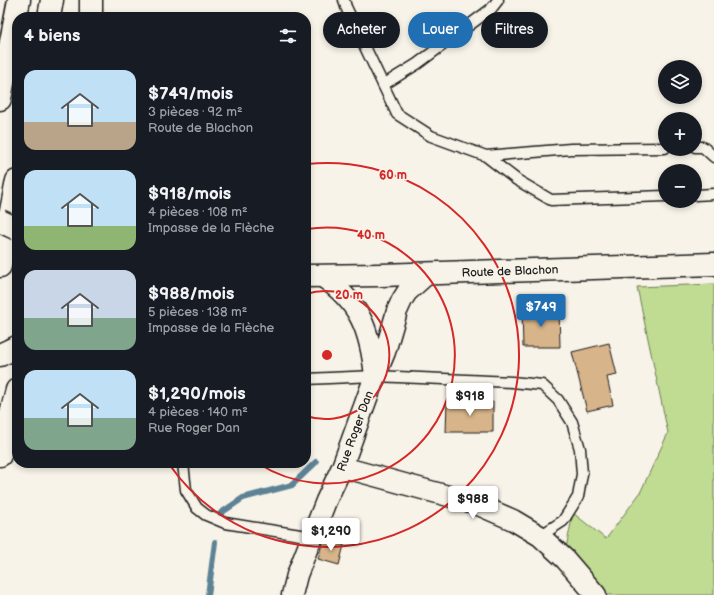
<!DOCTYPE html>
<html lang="fr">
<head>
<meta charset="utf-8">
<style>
  body { margin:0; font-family:"Balsamiq Sans",sans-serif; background:#242831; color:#f1f3f6; height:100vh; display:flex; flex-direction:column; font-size:15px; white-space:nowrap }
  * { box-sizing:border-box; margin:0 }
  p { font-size:13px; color:#9ea1a6 }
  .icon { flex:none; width:22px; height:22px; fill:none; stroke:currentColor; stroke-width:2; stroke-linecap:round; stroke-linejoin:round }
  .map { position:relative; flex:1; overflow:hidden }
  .side { position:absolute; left:12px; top:12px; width:299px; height:456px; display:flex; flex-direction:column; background:#171b24; border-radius:16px; box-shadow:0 2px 6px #0003 }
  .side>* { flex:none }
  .top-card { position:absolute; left:323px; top:12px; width:331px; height:36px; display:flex; gap:8px }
  .tools { position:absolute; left:658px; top:60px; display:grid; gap:8px }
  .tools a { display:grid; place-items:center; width:44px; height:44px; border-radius:50%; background:#171b24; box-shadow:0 2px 6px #0003; font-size:20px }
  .price { position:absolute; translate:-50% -34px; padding:0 9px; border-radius:4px; background:#fff; color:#222; font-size:13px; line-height:26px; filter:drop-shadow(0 1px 2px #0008) }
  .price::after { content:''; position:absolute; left:50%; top:24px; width:12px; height:9px; margin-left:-6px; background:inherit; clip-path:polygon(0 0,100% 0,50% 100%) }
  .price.active { background:#1f6fb2; color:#fff }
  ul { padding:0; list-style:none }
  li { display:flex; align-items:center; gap:12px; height:100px; padding:0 12px }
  li span { display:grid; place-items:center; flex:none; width:112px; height:80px; border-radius:12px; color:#555 }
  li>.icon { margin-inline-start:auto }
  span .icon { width:48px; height:48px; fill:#fffc; stroke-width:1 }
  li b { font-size:17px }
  h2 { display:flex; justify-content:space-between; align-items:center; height:48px; padding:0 12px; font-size:17px }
  .chip { padding:0 14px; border-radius:18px; background:#171b24; box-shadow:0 2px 6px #0003; font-size:14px; line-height:36px }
  .chip.active { background:#1f6fb2; color:#fff }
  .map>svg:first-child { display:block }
  .green { fill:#c0db92; stroke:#6e7c57 }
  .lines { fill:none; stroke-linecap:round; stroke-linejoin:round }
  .stream { stroke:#5d8296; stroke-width:6 }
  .building { fill:#d7b489; stroke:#1c1c1c }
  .service-casing { stroke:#1c1c1c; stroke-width:13 }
  .minor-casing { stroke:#1c1c1c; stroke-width:23 }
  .tertiary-casing { stroke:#1c1c1c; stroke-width:25 }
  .primary-casing { stroke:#1c1c1c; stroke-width:25 }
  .trunk-casing { stroke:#1c1c1c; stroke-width:25 }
  .service { stroke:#f7f3e8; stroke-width:10 }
  .minor { stroke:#f7f3e8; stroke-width:20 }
  .tertiary { stroke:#f7f3e8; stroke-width:22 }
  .primary { stroke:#f7f3e8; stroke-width:22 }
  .trunk { stroke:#f7f3e8; stroke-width:22 }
  .primary-bridge-casing { stroke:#1c1c1c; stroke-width:25; stroke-linecap:butt }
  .primary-bridge { stroke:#f7f3e8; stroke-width:22 }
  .ring { fill:none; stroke:#d62828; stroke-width:2 }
  .labels { text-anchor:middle; stroke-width:3.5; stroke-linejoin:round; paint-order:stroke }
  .street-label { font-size:12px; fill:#1c1c1c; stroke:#f7f3e8 }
  .centre { fill:#d62828; stroke:#f7f3e8; stroke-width:2 }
  .ring-label { font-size:12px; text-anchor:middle; font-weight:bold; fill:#d62828; stroke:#f7f3e8; stroke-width:3.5; stroke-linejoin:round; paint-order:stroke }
</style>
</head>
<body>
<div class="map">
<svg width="714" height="595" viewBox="0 0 714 595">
  <rect width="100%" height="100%" fill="#f7f3e8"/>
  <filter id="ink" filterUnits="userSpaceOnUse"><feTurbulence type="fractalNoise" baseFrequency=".025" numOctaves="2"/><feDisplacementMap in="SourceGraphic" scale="8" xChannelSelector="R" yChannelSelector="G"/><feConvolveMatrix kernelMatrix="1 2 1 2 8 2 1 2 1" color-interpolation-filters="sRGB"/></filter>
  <g filter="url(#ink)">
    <!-- green -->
    <path class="green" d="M714 284V595H606L566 548 573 513 606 539 640 493 668 433 637 287Z"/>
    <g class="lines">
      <!-- stream -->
      <path class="stream" d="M221 513 243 498 292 485 316 462
        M208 595 215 542"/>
    </g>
    <!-- building -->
    <path class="building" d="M559 308 560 347H523L522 309Z
      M609 343 617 375 607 377 613 405 587 411 572 352Z
      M447 401 493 402V432H446Z
      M323 540 344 545 339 565 318 559Z"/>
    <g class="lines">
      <!-- service casing -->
      <g class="service-casing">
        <path id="service" d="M344 0 346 7 397 114 431 136 486 156 517 180 551 200 665 196
          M383 85 417 64 491 9 498 0
          M695 147H703L714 157
          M486 156 571 149 665 148
          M695 195 714 194
          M306 379 375 376 512 382 542 385 558 400 572 422 580 449 582 474 578 497 563 521 540 536
          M183 463 186 490 197 508 206 515 225 523 313 537"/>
      </g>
      <!-- minor casing -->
      <g class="minor-casing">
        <path id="minor" d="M321 276C360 302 370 330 375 376
          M342 467 474 503 513 520 540 536 565 559 596 595
          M292 595 297 575 326 501 342 467 375 376 385 352 397 311 402 300 407 292 427 274"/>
      </g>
      <!-- tertiary casing -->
      <g class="tertiary-casing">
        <path id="tertiary" d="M306 276 381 275 714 264"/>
      </g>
      <!-- primary casing -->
      <g class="primary-casing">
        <path id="primary" d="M0 355 17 347"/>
      </g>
      <!-- trunk casing -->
      <g class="trunk-casing">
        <path id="trunk" d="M49 17 52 0
          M91 17V0
          M0 99 19 0
          M0 266 17 181
          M0 455 17 390"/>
      </g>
      <!-- service -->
      <use href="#service" class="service"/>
      <!-- minor -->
      <use href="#minor" class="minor"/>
      <!-- tertiary -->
      <use href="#tertiary" class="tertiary"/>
      <!-- primary -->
      <use href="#primary" class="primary"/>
      <!-- trunk -->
      <use href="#trunk" class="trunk"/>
      <!-- primary-bridge casing -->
      <g class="primary-bridge-casing">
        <path id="primary-bridge" d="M0 221 17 229"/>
      </g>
      <!-- primary-bridge -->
      <use href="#primary-bridge" class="primary-bridge"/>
    </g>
  </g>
  <!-- distance rings -->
  <g class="ring">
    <path d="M306 294A64 64 0 1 1 306 416"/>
    <path d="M307 229A128 128 0 1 1 259 464"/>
    <path d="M307 164A192 192 0 1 1 169 464"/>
  </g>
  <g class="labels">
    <!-- street labels -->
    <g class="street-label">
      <text transform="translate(510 271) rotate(-2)" y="4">Route de Blachon</text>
      <text transform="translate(355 431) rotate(-70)" y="4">Rue Roger Dan</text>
    </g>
  </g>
  <circle cx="327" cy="355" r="6" class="centre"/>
  <g class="ring-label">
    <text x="393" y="179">60 m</text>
    <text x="371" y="239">40 m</text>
    <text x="349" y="299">20 m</text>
  </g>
</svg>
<div class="tools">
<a><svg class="icon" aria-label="layers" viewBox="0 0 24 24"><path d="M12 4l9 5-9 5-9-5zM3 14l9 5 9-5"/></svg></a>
<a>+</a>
<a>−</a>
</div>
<b class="price active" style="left:541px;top:328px">$749</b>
<b class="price" style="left:470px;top:417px">$918</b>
<b class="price" style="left:473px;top:520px">$988</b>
<b class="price" style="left:331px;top:552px">$1,290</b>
<div class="top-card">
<a class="chip">Acheter</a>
<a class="chip active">Louer</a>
<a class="chip">Filtres</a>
</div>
<section class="side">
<h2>4 biens<svg class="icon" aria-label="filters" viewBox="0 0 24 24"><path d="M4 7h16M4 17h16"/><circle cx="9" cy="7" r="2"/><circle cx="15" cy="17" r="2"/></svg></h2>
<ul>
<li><span style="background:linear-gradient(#bfe0f5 65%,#b9a48a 0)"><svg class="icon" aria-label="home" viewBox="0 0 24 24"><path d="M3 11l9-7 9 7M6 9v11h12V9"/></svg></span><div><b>$749/mois</b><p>3 pièces · 92 m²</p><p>Route de Blachon</p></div></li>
<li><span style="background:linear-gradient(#bfe0f5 70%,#8fb573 0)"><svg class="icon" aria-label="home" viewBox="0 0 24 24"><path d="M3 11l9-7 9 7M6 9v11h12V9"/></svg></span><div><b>$918/mois</b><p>4 pièces · 108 m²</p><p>Impasse de la Flèche</p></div></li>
<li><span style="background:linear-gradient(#c9d6e8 60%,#7fa58c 0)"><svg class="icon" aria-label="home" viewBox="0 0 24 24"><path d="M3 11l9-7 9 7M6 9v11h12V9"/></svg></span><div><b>$988/mois</b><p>5 pièces · 138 m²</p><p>Impasse de la Flèche</p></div></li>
<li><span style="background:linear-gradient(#bfe0f5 60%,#7fa58c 0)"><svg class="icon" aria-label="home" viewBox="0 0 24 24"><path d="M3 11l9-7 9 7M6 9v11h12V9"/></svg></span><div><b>$1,290/mois</b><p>4 pièces · 140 m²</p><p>Rue Roger Dan</p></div></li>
</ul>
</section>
</div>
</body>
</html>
